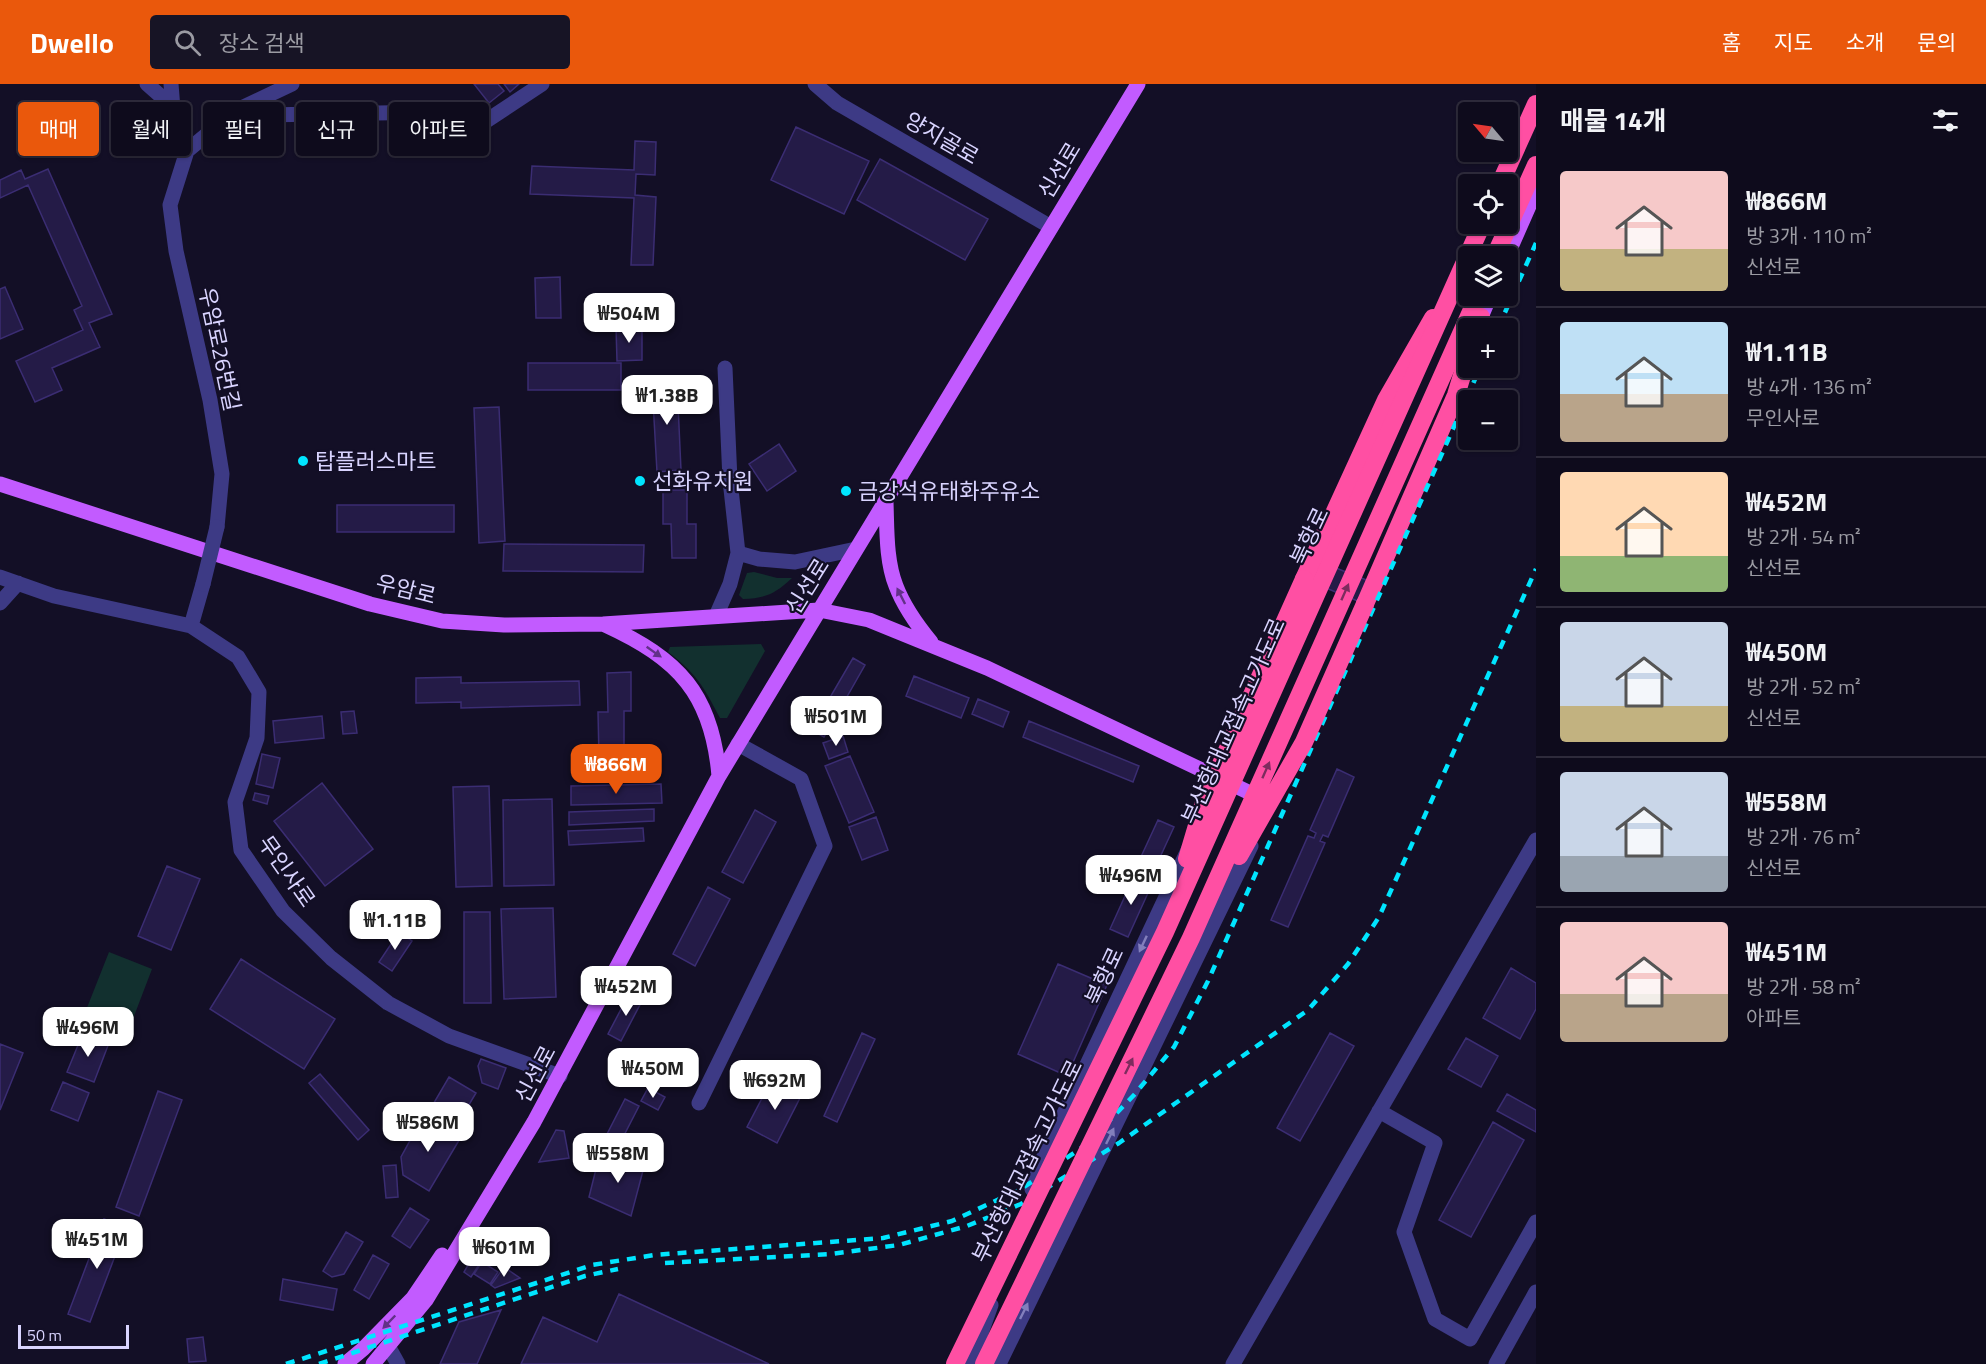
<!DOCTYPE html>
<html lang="ko">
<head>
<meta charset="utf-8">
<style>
  body { margin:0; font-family:"Titillium Web","Noto Sans KR",sans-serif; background:#171425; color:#f1f3f6; height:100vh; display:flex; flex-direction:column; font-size:22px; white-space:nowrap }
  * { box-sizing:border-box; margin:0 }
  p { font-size:20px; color:#9b9ba3 }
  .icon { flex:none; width:33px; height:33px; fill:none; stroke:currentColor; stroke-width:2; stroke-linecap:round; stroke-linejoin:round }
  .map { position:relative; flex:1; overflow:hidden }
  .drawer { display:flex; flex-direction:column; background:#0e0b1c; width:450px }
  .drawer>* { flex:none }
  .banner { position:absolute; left:18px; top:18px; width:570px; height:54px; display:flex; gap:12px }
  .needle { width:39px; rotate:299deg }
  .tools { position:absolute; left:1458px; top:18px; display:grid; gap:12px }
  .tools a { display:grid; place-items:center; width:60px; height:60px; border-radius:6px; background:#0e0b1c; box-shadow:0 2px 4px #0004,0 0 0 2px #2e2b3b; font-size:30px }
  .scale { position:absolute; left:18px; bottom:15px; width:111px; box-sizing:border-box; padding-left:6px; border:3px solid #d9d4ff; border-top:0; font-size:16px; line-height:21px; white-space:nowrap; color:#d9d4ff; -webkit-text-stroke:4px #130f26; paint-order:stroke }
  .price { position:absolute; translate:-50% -51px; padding:0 14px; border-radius:12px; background:#fff; color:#222; font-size:20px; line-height:39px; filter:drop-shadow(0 2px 3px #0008) }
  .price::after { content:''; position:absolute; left:50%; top:36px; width:18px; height:14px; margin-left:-9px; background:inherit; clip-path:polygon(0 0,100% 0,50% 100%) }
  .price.current { background:#ea580c; color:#fff }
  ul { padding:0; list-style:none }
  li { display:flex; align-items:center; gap:18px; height:150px; padding:0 24px }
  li+li { border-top:2px solid #2e2b3b }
  li span { display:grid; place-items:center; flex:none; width:168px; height:120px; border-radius:6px; color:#555 }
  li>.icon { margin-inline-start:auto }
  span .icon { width:72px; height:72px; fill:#fffc; stroke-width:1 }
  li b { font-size:26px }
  h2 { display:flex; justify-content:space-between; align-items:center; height:72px; padding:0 24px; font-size:26px }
  .tag { padding:0 21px; border-radius:6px; background:#0e0b1c; box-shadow:0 2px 4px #0004,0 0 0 2px #2e2b3b; font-size:21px; line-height:54px }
  .tag.current { background:#ea580c; color:#fff }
  header { display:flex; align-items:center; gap:36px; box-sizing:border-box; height:84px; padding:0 30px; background:#ea580c; color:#fff }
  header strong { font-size:28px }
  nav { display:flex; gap:33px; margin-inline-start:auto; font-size:21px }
  .search { width:420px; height:54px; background:#171425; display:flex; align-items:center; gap:15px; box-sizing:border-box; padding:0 21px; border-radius:6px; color:#9b9ba3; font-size:22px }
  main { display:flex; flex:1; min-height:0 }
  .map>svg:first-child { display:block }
  .green { fill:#12302f }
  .building { fill:#241b47; stroke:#3b2d73; stroke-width:1.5 }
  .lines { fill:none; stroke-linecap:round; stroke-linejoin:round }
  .minor { stroke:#3d3a85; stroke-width:15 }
  .major { stroke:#c25bff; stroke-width:15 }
  .highway { stroke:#ff4fa3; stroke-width:18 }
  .rail { stroke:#00e5ff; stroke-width:4.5; stroke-dasharray:9 8; stroke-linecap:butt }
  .minor-bridge { stroke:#3d3a85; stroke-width:15 }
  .highway-bridge { stroke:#ff4fa3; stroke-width:18 }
  .oneway { fill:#7d2c5e }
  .oneway2 { fill:#623188 }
  .oneway3 { fill:#837fbc }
  .poi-dot { fill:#00e5ff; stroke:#130f26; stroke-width:2 }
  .labels { text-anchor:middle; stroke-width:4.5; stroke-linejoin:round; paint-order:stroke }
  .street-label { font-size:22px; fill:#d9d4ff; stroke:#130f26 }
  .poi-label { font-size:22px; fill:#d9d4ff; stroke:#130f26; text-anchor:start }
</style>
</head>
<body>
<header>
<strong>Dwello</strong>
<div class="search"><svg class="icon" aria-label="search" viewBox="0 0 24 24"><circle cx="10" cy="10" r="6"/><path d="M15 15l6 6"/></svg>장소 검색</div>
<nav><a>홈</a><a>지도</a><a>소개</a><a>문의</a></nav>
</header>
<main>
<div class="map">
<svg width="1536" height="1280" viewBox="0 0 1536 1280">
  <rect width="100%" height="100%" fill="#130f26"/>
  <!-- green -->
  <path class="green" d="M754 488 777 494H792C775 510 766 514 743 515L739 511 747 489Z
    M761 560 765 567 727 634H720C704 603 696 589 668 568L670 563Z
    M109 868 152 885 123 961 79 944Z"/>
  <!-- building -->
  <path class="building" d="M474 0H498L504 7 489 19Z
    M504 0H519L510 8Z
    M796 43 869 77 844 130 771 96Z
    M635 57 656 58 655 91 636 90 635 111 656 113 653 181H631L634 114 530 110 532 82 634 86Z
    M880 75 988 135 965 176 857 116Z
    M48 85 112 230 89 239 100 263 52 284 62 306 35 318 16 277 83 246 74 226 82 222 28 101 0 114V96L21 86 25 95Z
    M560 193 561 234H536L535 194Z
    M5 203 23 245 0 255V205Z
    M616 243H642V276L617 277Z
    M528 279H621V306H528Z
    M677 298 681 386 657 388 652 299Z
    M499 323 505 457 479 459 474 324Z
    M779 360 796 387 767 407 749 380Z
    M663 406H687V440H696V474H672L671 440H663Z
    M337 421H454V448H337Z
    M504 460 644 461 643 488 503 487Z
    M1313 475 1374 499 1365 520 1304 495Z
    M853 574 865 581 824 653 811 646Z
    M631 588V627H624V674H599L598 628H608L607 589Z
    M914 592 969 614 961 634 906 612Z
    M461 593V599L579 597 580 621 461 624V618L416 619V594Z
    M978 615 1009 628 1003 643 972 630Z
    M354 627 357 649 343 650 341 628Z
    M322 632 324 654 275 659 273 637Z
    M1029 637 1139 682 1133 698 1023 653Z
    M843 652 848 668 829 675 823 659Z
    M262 670 280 674 273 704 256 700Z
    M850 672 874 728 849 739 825 682Z
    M1337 685 1354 693 1328 753 1323 751 1320 757 1325 759 1288 843 1271 836 1308 752 1314 754 1316 749 1310 746Z
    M322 699 373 765 325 802 274 737Z
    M661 700 662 719 571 721V702Z
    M489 702 492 802 456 803 453 703Z
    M255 709 269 712 267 720 253 716Z
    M552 715 554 801 504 802 503 716Z
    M654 725V737L569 741V728Z
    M755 726 776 738 743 799 722 788Z
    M876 733 888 766 862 776 849 743Z
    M1158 736 1174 743 1155 784 1139 777Z
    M643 744 644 757 569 761 568 747Z
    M167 782 200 795 171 866 138 852Z
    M1135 790 1153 798 1128 853 1110 845Z
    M708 803 730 815 695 882 673 870Z
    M553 824 556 913 504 915 501 825Z
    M464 828H490L491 919H464Z
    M399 848 412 857 392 887 379 878Z
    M241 875 335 935 304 985 210 925Z
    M1058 880 1107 901 1067 992 1018 970Z
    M1511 884 1536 899V925L1520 955 1483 934Z
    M630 908 643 915 621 957 608 950Z
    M83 949 109 959 94 998 67 988Z
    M862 949 875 955 837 1038 824 1032Z
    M1330 949 1354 962 1300 1057 1277 1044Z
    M1466 954 1498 972 1481 1003 1448 985Z
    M0 960 23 969 0 1026Z
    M481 975 506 984 498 1005 482 999 478 982Z
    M320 990 369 1046 358 1056 309 999Z
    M449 993 476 1009 455 1044 428 1029Z
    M772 995 802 1010 777 1059 747 1043Z
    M63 998 89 1009 78 1037 51 1026Z
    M648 1004 665 1013 658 1026 641 1017Z
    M158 1007 182 1016 139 1132 116 1123Z
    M1507 1010 1536 1026V1048L1497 1027Z
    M625 1015 639 1022 618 1063 604 1056Z
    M424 1031 461 1053 429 1107 403 1091 401 1073Z
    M1493 1038 1524 1056 1471 1153 1439 1136Z
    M556 1046 564 1047 569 1074 539 1078Z
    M614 1074 645 1079 631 1132 589 1113 596 1085Z
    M396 1081 398 1113 386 1114 383 1082Z
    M410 1124 429 1136 410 1164 392 1152Z
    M104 1135 126 1143 90 1238 68 1230Z
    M346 1148 363 1158 344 1190 332 1193 323 1187Z
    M373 1171 389 1180 369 1215 354 1206Z
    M474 1171 482 1176 471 1193 464 1188Z
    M482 1178 498 1188 490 1200 474 1190Z
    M504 1183 520 1194 495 1204 491 1201Z
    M283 1195 337 1205 333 1226 280 1216Z
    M619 1210 769 1280H521L543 1233 597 1258Z
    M501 1226 477 1280H440L459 1238Z
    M203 1253 206 1277 189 1278 187 1255Z"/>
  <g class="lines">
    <!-- minor -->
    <path class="minor" d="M147 0 173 23
      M171 0 174 37 187 67 170 121 176 167 210 316 222 390 217 443
      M815 0 837 19 1051 143
      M250 20 264 31 434 28 477 43 542 0
      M187 67 235 27 292 0
      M738 469 759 475 795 478 856 465
      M0 493 54 512 191 542 238 573 259 608 257 654 235 718 241 766 283 827 331 874 388 919 449 952 560 992
      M0 519 18 499
      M716 532 730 500 738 469 730 396 725 284
      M191 542 203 500
      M699 1019 825 762 801 695 738 660
      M1379 1027 1435 1059 1404 1148 1435 1235 1470 1255 1536 1138
      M1032 1105 1044 1072 1189 764
      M388 1262 398 1280
      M970 1280 991 1221
      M999 1280 1251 762
      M1233 1280 1536 756
      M1496 1280 1536 1208"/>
    <!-- major -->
    <path class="major" d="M1507 172 1536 106
      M1481 233 1490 212
      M0 400 370 520 442 537 504 541 603 540 819 526 869 536 987 584 1265 716
      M886 418C887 446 886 477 896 502 904 523 917 541 931 558
      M605 541C679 575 712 610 719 692
      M345 1280 363 1265 413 1214 442 1171
      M373 1280 426 1216 534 1038 719 692 1138 0"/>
    <!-- highway -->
    <path class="highway" d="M1500 100 1536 20
      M1495 172 1536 81
      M1477 244 1481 233
      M1304 495 1386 316 1433 234
      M1365 520 1456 311 1468 272"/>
    <!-- rail -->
    <path class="rail" d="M1498 244 1536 159
      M665 1179 831 1170 899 1161 967 1142 1021 1120 1119 1059 1308 926 1348 880 1379 833 1536 485
      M286 1280 592 1181 654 1171 883 1154 952 1137 1021 1105 1087 1060 1134 1011 1174 963 1208 897 1480 284
      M319 1280 585 1192 618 1185"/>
    <!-- minor-bridge -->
    <path class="minor-bridge" d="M203 500 217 443"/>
    <!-- highway-bridge -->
    <path class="highway-bridge" d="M1239 772 1304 658 1365 520
      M1187 775 1204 718 1304 495
      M955 1280 1165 848 1482 140
      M984 1280 1191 854 1478 212"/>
  </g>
  <!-- one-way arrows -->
  <defs><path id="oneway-solid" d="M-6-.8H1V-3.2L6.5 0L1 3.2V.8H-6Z" transform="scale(1.5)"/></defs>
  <g class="oneway">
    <use href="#oneway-solid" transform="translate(1345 508) rotate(-66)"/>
    <use href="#oneway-solid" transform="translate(1266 686) rotate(-66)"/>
    <use href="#oneway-solid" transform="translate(1129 982) rotate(-64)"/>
  </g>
  <g class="oneway2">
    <use href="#oneway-solid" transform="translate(901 512) rotate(-117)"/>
    <use href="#oneway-solid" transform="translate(654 568) rotate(35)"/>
    <use href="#oneway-solid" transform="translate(389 1238) rotate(134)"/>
  </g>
  <g class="oneway3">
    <use href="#oneway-solid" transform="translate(1143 860) rotate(115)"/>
    <use href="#oneway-solid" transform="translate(1110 1052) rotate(-64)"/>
    <use href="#oneway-solid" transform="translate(1024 1227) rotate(-64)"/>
  </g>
  <!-- markers -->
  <g class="poi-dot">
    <circle cx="303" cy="377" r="6"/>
    <circle cx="640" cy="397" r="6"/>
    <circle cx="846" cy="407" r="6"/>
  </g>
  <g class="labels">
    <!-- street labels -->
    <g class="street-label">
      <text transform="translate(942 54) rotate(30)" y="8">양지골로</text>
      <text transform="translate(1059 86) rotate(-59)" y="8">신선로</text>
      <text transform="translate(220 265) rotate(78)" y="8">우암로26번길</text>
      <text transform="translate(1309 452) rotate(-65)" y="8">북항로</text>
      <text transform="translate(807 502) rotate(-58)" y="8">신선로</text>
      <text transform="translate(406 505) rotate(14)" y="8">우암로</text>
      <text transform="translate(1233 637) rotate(-66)" y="8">부산항대교접속고가도로</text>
      <text transform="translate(287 787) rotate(55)" y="8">무인사로</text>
      <text transform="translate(1104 892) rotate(-65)" y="8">북항로</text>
      <text transform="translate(535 990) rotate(-62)" y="8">신선로</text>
      <text transform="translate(1027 1077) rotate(-64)" y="8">부산항대교접속고가도로</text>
    </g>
    <!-- poi labels -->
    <g class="poi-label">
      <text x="315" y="385">탑플러스마트</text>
      <text x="652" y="405">선화유치원</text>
      <text x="858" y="415">금강석유태화주유소</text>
    </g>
  </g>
</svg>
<div class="tools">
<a><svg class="needle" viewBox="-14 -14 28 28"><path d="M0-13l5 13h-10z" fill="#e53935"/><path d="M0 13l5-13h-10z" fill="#9b9ba3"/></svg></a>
<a><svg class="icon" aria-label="locate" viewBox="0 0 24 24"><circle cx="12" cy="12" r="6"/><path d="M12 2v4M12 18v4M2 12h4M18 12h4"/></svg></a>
<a><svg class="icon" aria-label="layers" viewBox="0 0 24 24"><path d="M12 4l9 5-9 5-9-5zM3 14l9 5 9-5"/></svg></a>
<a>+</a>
<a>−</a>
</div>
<div class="scale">50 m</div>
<b class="price" style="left:629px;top:260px">₩504M</b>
<b class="price" style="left:667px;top:342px">₩1.38B</b>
<b class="price" style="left:836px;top:663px">₩501M</b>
<b class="price current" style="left:616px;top:711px">₩866M</b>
<b class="price" style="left:1131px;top:822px">₩496M</b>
<b class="price" style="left:395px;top:867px">₩1.11B</b>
<b class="price" style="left:626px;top:933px">₩452M</b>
<b class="price" style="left:88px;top:974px">₩496M</b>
<b class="price" style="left:653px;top:1015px">₩450M</b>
<b class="price" style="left:775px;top:1027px">₩692M</b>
<b class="price" style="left:428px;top:1069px">₩586M</b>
<b class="price" style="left:618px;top:1100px">₩558M</b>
<b class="price" style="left:97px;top:1186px">₩451M</b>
<b class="price" style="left:504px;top:1194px">₩601M</b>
<div class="banner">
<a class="tag current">매매</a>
<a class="tag">월세</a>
<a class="tag">필터</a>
<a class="tag">신규</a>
<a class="tag">아파트</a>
</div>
</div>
<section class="drawer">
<h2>매물 14개<svg class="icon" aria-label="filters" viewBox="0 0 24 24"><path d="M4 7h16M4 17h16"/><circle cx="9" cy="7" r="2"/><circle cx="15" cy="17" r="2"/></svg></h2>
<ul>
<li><span style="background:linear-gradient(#f6c9c9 65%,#c2b280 0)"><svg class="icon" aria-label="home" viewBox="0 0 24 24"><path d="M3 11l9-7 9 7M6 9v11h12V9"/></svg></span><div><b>₩866M</b><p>방 3개 · 110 m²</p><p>신선로</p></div></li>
<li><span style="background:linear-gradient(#bfe0f5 60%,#b9a48a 0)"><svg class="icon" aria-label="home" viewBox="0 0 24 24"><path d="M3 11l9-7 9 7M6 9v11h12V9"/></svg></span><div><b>₩1.11B</b><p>방 4개 · 136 m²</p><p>무인사로</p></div></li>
<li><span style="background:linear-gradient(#ffd9b3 70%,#8fb573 0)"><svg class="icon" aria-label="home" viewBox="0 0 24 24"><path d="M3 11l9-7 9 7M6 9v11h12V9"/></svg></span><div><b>₩452M</b><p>방 2개 · 54 m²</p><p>신선로</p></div></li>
<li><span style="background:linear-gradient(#c9d6e8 70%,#c2b280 0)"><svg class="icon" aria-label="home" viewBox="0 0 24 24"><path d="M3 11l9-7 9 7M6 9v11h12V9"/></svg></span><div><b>₩450M</b><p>방 2개 · 52 m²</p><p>신선로</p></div></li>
<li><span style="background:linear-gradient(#c9d6e8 70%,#9aa5b1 0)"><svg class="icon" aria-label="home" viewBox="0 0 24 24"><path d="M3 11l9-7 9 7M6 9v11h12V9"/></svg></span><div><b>₩558M</b><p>방 2개 · 76 m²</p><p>신선로</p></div></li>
<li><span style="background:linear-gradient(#f6c9c9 60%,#b9a48a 0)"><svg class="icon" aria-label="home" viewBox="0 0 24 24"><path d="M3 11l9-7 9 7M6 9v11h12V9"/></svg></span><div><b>₩451M</b><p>방 2개 · 58 m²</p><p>아파트</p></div></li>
</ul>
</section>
</main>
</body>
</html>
